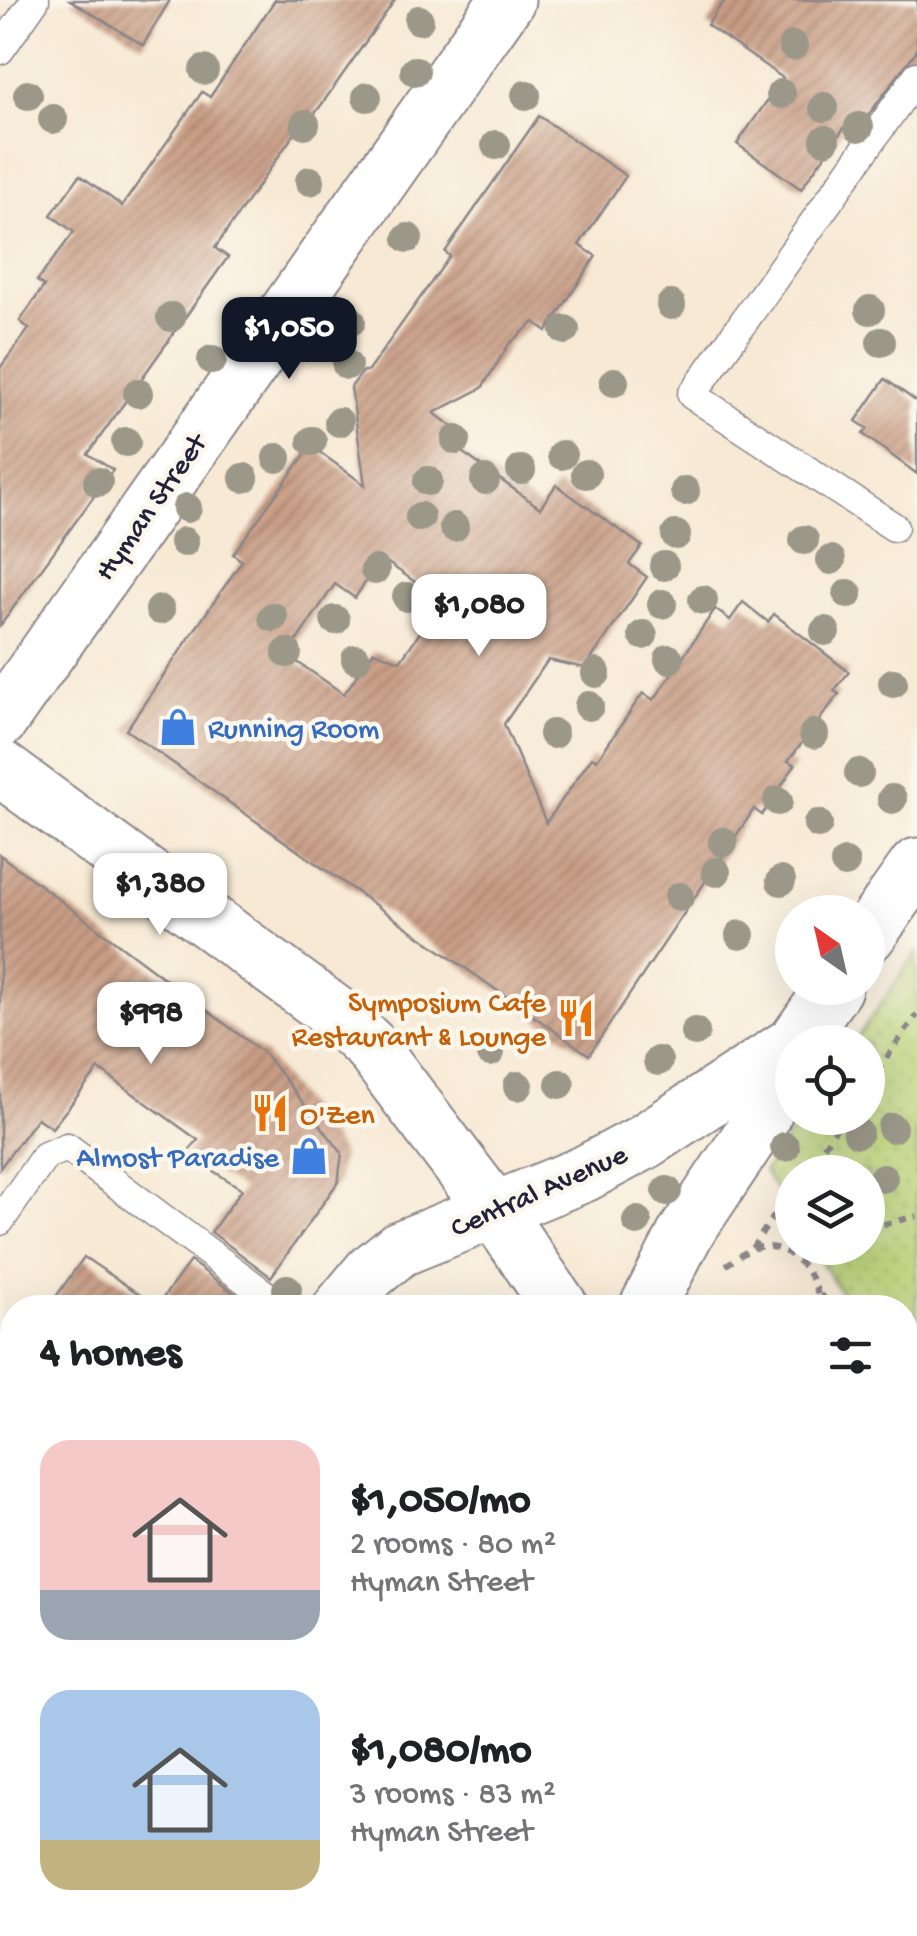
<!DOCTYPE html>
<html lang="en">
<head>
<meta charset="utf-8">
<style>
  body { margin:0; font-family:"Gochi Hand",sans-serif; background:#f6f6f6; color:#202124; height:100vh; display:flex; flex-direction:column; font-size:38px; white-space:nowrap }
  * { box-sizing:border-box; margin:0 }
  p { font-size:32px; color:#757577 }
  .icon { flex:none; width:55px; height:55px; fill:none; stroke:currentColor; stroke-width:2; stroke-linecap:round; stroke-linejoin:round }
  .map { position:relative; flex:1; overflow:hidden }
  .side { position:absolute; left:0px; top:1295px; width:918px; height:642px; display:flex; flex-direction:column; background:#fff; border-radius:40px 40px 0 0; box-shadow:0 10px 40px #0002 }
  .side>* { flex:none }
  .needle { width:65px; rotate:326deg }
  .tools { position:absolute; left:775px; top:895px; display:grid; gap:20px }
  .tools a { display:grid; place-items:center; width:110px; height:110px; border-radius:50%; background:#fff; box-shadow:0 10px 40px #0002; font-size:50px }
  .price { position:absolute; translate:-50% -85px; padding:0 22px; border-radius:20px; background:#fff; color:#222; font-size:32px; line-height:65px; filter:drop-shadow(0 2px 5px #0008) }
  .price::after { content:''; position:absolute; left:50%; top:60px; width:30px; height:22px; margin-left:-15px; background:inherit; clip-path:polygon(0 0,100% 0,50% 100%) }
  .price.current { background:#111827; color:#fff }
  ul { padding:0; list-style:none }
  li { display:flex; align-items:center; gap:30px; height:250px; padding:0 40px }
  li span { display:grid; place-items:center; flex:none; width:280px; height:200px; border-radius:30px; color:#555 }
  li>.icon { margin-inline-start:auto }
  span .icon { width:120px; height:120px; fill:#fffc; stroke-width:1 }
  li b { font-size:42px }
  h2 { display:flex; justify-content:space-between; align-items:center; height:120px; padding:0 40px; font-size:42px }
  .map>svg:first-child { display:block }
  .park { fill:url(#park-dots); stroke:#6d7958; stroke-width:2.5 }
  .building { fill:url(#building-hatch); fill-rule:evenodd }
  .lines { fill:none; stroke-linecap:round; stroke-linejoin:round }
  .lane-casing { stroke:#8c8688; stroke-width:31 }
  .street-casing { stroke:#8c8688; stroke-width:59 }
  .secondary-casing { stroke:#8c8688; stroke-width:59 }
  .path { stroke:#8c8688; stroke-width:6; stroke-dasharray:8 8; stroke-linecap:butt }
  .lane { stroke:#fff; stroke-width:28 }
  .street { stroke:#fff; stroke-width:55 }
  .secondary { stroke:#fff; stroke-width:55 }
  .tree { fill:#9b9889 }
  .labels { text-anchor:middle; stroke-width:9; stroke-linejoin:round; paint-order:stroke }
  .street-label { font-size:30px; fill:#22223b; stroke:#fbf7ec }
  .shop-label { font-size:30px; fill:#366cbe; stroke:#fbf7ec; text-anchor:start }
  .food-label { font-size:30px; fill:#c56008; stroke:#fbf7ec; text-anchor:end }
</style>
</head>
<body>
<div class="map">
<svg width="917" height="1936" viewBox="0 0 917 1936">
  <defs>
    <pattern id="park-dots" width="8" height="8" patternUnits="userSpaceOnUse" patternTransform="scale(2.5)"><rect width="8" height="8" fill="#b8d075"/><path d="M2 2h.1M6 6h.1" fill="none" stroke="#9eb266" stroke-width="1.8" stroke-linecap="round"/></pattern>
    <pattern id="building-hatch" width="6" height="6" patternUnits="userSpaceOnUse" patternTransform="scale(2.5)"><rect width="6" height="6" fill="#c99d84"/><path d="M-1 1l2-2M0 6l6-6M5 7l2-2" fill="none" stroke="#a3806d"/></pattern>
  </defs>
  <rect width="100%" height="100%" fill="#fbf7ec"/>
  <filter id="ink" filterUnits="userSpaceOnUse"><feTurbulence type="fractalNoise" baseFrequency=".01" numOctaves="2"/><feDisplacementMap in="SourceGraphic" scale="20" xChannelSelector="R" yChannelSelector="G"/><feConvolveMatrix kernelMatrix="1 2 1 2 8 2 1 2 1" color-interpolation-filters="sRGB"/></filter>
  <filter id="wash" filterUnits="userSpaceOnUse"><feTurbulence type="fractalNoise" baseFrequency=".0048" numOctaves="4" result="noise"/><feDisplacementMap in="SourceGraphic" scale="40" xChannelSelector="R" yChannelSelector="G"/><feGaussianBlur stdDeviation="2.25" result="paint"/><feColorMatrix in="noise" values="0 0 0 0 0 0 0 0 0 0 0 0 0 0 0 0 0 1.4 0 .05"/><feComposite in="paint" operator="in"/></filter>
  <g filter="url(#wash)">
    <rect width="100%" height="100%" fill="#f7e9d4"/>
    <!-- park -->
    <path class="park" d="M917 952V1411L905 1395V1308L850 1307 812 1248H868V1172H792V1216L764 1171 801 1118H868V1042H854Z"/>
    <g id="blocks">
      <!-- building -->
      <path class="building" d="M70 0H170L143 45Z
        M275 0H395L322 104 312 117 308 114 215 248 228 257 88 454 113 470 0 626V368L29 329 20 321 44 286 37 281 74 232 51 215 80 175 122 206 202 92 210 97Z
        M725 0H917V50L864 121 853 115 801 189 737 144 783 78 707 25Z
        M539 116 626 176 579 245 596 256 547 331 534 322 509 344 482 388 434 413 457 430 448 442 540 508 556 485 642 546 629 564 647 577 585 668 548 660 504 724 546 823 592 757 597 760 643 693 654 700 715 609 730 620 743 602 768 622 774 614 849 672 834 691 839 694 788 761 795 765 762 815 754 809 589 1055 126 730 242 561 233 554 311 446 365 485 351 387 363 371H368L450 256 445 252ZM381 558 442 601 400 661 374 651 344 694 287 655 335 584 355 598Z
        M885 379 917 402V474L863 434 868 429 856 421Z
        M0 855 265 1054 342 1153 338 1182 271 1277 211 1232 242 1189 186 1154 198 1140 99 1069 52 1128 37 1118 0 1168Z
        M84 1257 157 1306 190 1261 250 1305 48 1308Z"/>
    </g>
  </g>
  <g filter="url(#ink)">
    <use href="#blocks" fill-opacity="0" stroke="#8c8688" stroke-width="2.5"/>
    <g class="lines">
      <!-- lane casing -->
      <g class="lane-casing">
        <path id="lane" d="M0 50 35 0
          M894 527 692 395 917 76
          M0 1221 45 1156 67 1147 283 1308
          M0 1456 12 1464
          M0 1649 12 1658"/>
      </g>
      <!-- street casing -->
      <g class="street-casing">
        <path id="street" d="M0 720 507 0
          M905 1481 917 1490"/>
      </g>
      <!-- secondary casing -->
      <g class="secondary-casing">
        <path id="secondary" d="M0 768 333 1012 370 1046 494 1210 561 1308
          M868 935 917 866
          M796 1042 834 988
          M341 1308 370 1273 399 1249 584 1174 642 1143 792 1045
          M647 1308 685 1234 759 1123 792 1055
          M0 1805 12 1787
          M905 1812 917 1829"/>
      </g>
      <!-- path -->
      <path class="path" d="M868 1084 917 1015
        M805 1172 844 1118
        M868 1228 917 1216
        M752 1248 792 1190
        M797 1258 822 1248
        M726 1265C735 1260 745 1251 755 1248 790 1240 818 1275 820 1308
        M820 1295 837 1308
        M905 1357 917 1365"/>
      <!-- lane -->
      <use href="#lane" class="lane"/>
      <!-- street -->
      <use href="#street" class="street"/>
      <!-- secondary -->
      <use href="#secondary" class="secondary"/>
    </g>
    <!-- trees -->
    <g class="tree">
      <circle cx="419" cy="20" r="15"/>
      <circle cx="793" cy="46" r="15"/>
      <circle cx="204" cy="70" r="15"/>
      <circle cx="415" cy="71" r="15"/>
      <circle cx="781" cy="94" r="15"/>
      <circle cx="28" cy="95" r="15"/>
      <circle cx="526" cy="95" r="15"/>
      <circle cx="367" cy="97" r="15"/>
      <circle cx="824" cy="107" r="15"/>
      <circle cx="53" cy="119" r="15"/>
      <circle cx="305" cy="124" r="15"/>
      <circle cx="859" cy="127" r="15"/>
      <circle cx="825" cy="140" r="15"/>
      <circle cx="496" cy="145" r="15"/>
      <circle cx="310" cy="181" r="15"/>
      <circle cx="408" cy="238" r="15"/>
      <circle cx="671" cy="305" r="15"/>
      <circle cx="870" cy="310" r="15"/>
      <circle cx="171" cy="317" r="15"/>
      <circle cx="351" cy="321" r="15"/>
      <circle cx="565" cy="330" r="15"/>
      <circle cx="311" cy="333" r="15"/>
      <circle cx="881" cy="342" r="15"/>
      <circle cx="212" cy="360" r="15"/>
      <circle cx="347" cy="365" r="15"/>
      <circle cx="614" cy="382" r="15"/>
      <circle cx="138" cy="393" r="15"/>
      <circle cx="339" cy="422" r="15"/>
      <circle cx="456" cy="440" r="15"/>
      <circle cx="312" cy="441" r="15"/>
      <circle cx="126" cy="442" r="15"/>
      <circle cx="562" cy="455" r="15"/>
      <circle cx="277" cy="458" r="15"/>
      <circle cx="521" cy="470" r="15"/>
      <circle cx="586" cy="474" r="15"/>
      <circle cx="244" cy="478" r="15"/>
      <circle cx="485" cy="480" r="15"/>
      <circle cx="428" cy="481" r="15"/>
      <circle cx="98" cy="482" r="15"/>
      <circle cx="685" cy="491" r="15"/>
      <circle cx="187" cy="508" r="15"/>
      <circle cx="420" cy="517" r="15"/>
      <circle cx="454" cy="527" r="15"/>
      <circle cx="676" cy="535" r="15"/>
      <circle cx="804" cy="540" r="15"/>
      <circle cx="184" cy="542" r="15"/>
      <circle cx="831" cy="560" r="15"/>
      <circle cx="664" cy="566" r="15"/>
      <circle cx="375" cy="570" r="15"/>
      <circle cx="848" cy="594" r="15"/>
      <circle cx="407" cy="597" r="15"/>
      <circle cx="703" cy="600" r="15"/>
      <circle cx="662" cy="604" r="15"/>
      <circle cx="160" cy="610" r="15"/>
      <circle cx="273" cy="617" r="15"/>
      <circle cx="335" cy="620" r="15"/>
      <circle cx="825" cy="631" r="15"/>
      <circle cx="643" cy="635" r="15"/>
      <circle cx="287" cy="653" r="15"/>
      <circle cx="356" cy="659" r="15"/>
      <circle cx="669" cy="659" r="15"/>
      <circle cx="596" cy="673" r="15"/>
      <circle cx="893" cy="683" r="15"/>
      <circle cx="589" cy="706" r="15"/>
      <circle cx="553" cy="734" r="15"/>
      <circle cx="814" cy="734" r="15"/>
      <circle cx="859" cy="773" r="15"/>
      <circle cx="892" cy="799" r="15"/>
      <circle cx="778" cy="801" r="15"/>
      <circle cx="818" cy="824" r="15"/>
      <circle cx="723" cy="842" r="15"/>
      <circle cx="845" cy="863" r="15"/>
      <circle cx="716" cy="872" r="15"/>
      <circle cx="781" cy="881" r="15"/>
      <circle cx="679" cy="897" r="15"/>
      <circle cx="740" cy="935" r="15"/>
      <circle cx="695" cy="1032" r="15"/>
      <circle cx="490" cy="1052" r="15"/>
      <circle cx="658" cy="1061" r="15"/>
      <circle cx="560" cy="1084" r="15"/>
      <circle cx="518" cy="1086" r="15"/>
      <circle cx="892" cy="1128" r="15"/>
      <circle cx="858" cy="1133" r="15"/>
      <circle cx="785" cy="1147" r="15"/>
      <circle cx="883" cy="1178" r="15"/>
      <circle cx="667" cy="1191" r="15"/>
      <circle cx="637" cy="1221" r="15"/>
      <circle cx="287" cy="1289" r="15"/>
    </g>
  </g>
  <!-- icons -->
  <defs>
    <g id="shop-bare" transform="scale(3)"><path d="M-5-2.5h2.3a2.7 3.5 0 0 1 5.4 0H5L5.5 6h-11ZM-1.5-2.5h3a1.5 2.3 0 0 0-3 0Z" fill="#3f7fe0" stroke="#fbf7ec" stroke-width="2.5" paint-order="stroke"/></g>
    <g id="restaurant-bare" transform="scale(3)"><path d="M-5-6h1v4h1v-4h1v4h1v-4h1v5L-1.5 .5V6h-2V.5L-5-1ZM5-6V6H3V1.5H1.5Q1.5-4 5-6Z" fill="#e8710a" stroke="#fbf7ec" stroke-width="2.5" paint-order="stroke"/></g>
  </defs>
  <g fill-rule="evenodd">
    <use href="#shop-bare" x="178" y="727"/>
    <use href="#restaurant-bare" x="576" y="1018"/>
    <use href="#restaurant-bare" x="270" y="1113"/>
    <use href="#shop-bare" x="309" y="1156"/>
  </g>
  <g class="labels">
    <!-- street labels -->
    <g class="street-label">
      <text transform="translate(149 506) rotate(-55)" y="10">Hyman Street</text>
      <text transform="translate(538 1189) rotate(-24)" y="10">Central Avenue</text>
    </g>
    <!-- shop labels -->
    <g class="shop-label">
      <text x="208" y="737">Running Room</text>
      <text x="279" y="1166" text-anchor="end">Almost Paradise</text>
    </g>
    <!-- food labels -->
    <g class="food-label">
      <text x="546" y="1011">Symposium Cafe<tspan x="546" dy="34">Restaurant &amp; Lounge</tspan></text>
      <text x="300" y="1123" text-anchor="start">O'Zen</text>
    </g>
  </g>
</svg>
<div class="tools">
<a><svg class="needle" viewBox="-14 -14 28 28"><path d="M0-13l5 13h-10z" fill="#e53935"/><path d="M0 13l5-13h-10z" fill="#757577"/></svg></a>
<a><svg class="icon" aria-label="locate" viewBox="0 0 24 24"><circle cx="12" cy="12" r="6"/><path d="M12 2v4M12 18v4M2 12h4M18 12h4"/></svg></a>
<a><svg class="icon" aria-label="layers" viewBox="0 0 24 24"><path d="M12 4l9 5-9 5-9-5zM3 14l9 5 9-5"/></svg></a>
</div>
<b class="price current" style="left:289px;top:382px">$1,050</b>
<b class="price" style="left:479px;top:659px">$1,080</b>
<b class="price" style="left:160px;top:938px">$1,380</b>
<b class="price" style="left:151px;top:1067px">$998</b>
<section class="side">
<h2>4 homes<svg class="icon" aria-label="filters" viewBox="0 0 24 24"><path d="M4 7h16M4 17h16"/><circle cx="9" cy="7" r="2"/><circle cx="15" cy="17" r="2"/></svg></h2>
<ul>
<li><span style="background:linear-gradient(#f6c9c9 75%,#9aa5b1 0)"><svg class="icon" aria-label="home" viewBox="0 0 24 24"><path d="M3 11l9-7 9 7M6 9v11h12V9"/></svg></span><div><b>$1,050/mo</b><p>2 rooms · 80 m²</p><p>Hyman Street</p></div></li>
<li><span style="background:linear-gradient(#a9c7e8 75%,#c2b280 0)"><svg class="icon" aria-label="home" viewBox="0 0 24 24"><path d="M3 11l9-7 9 7M6 9v11h12V9"/></svg></span><div><b>$1,080/mo</b><p>3 rooms · 83 m²</p><p>Hyman Street</p></div></li>
</ul>
</section>
</div>
</body>
</html>
